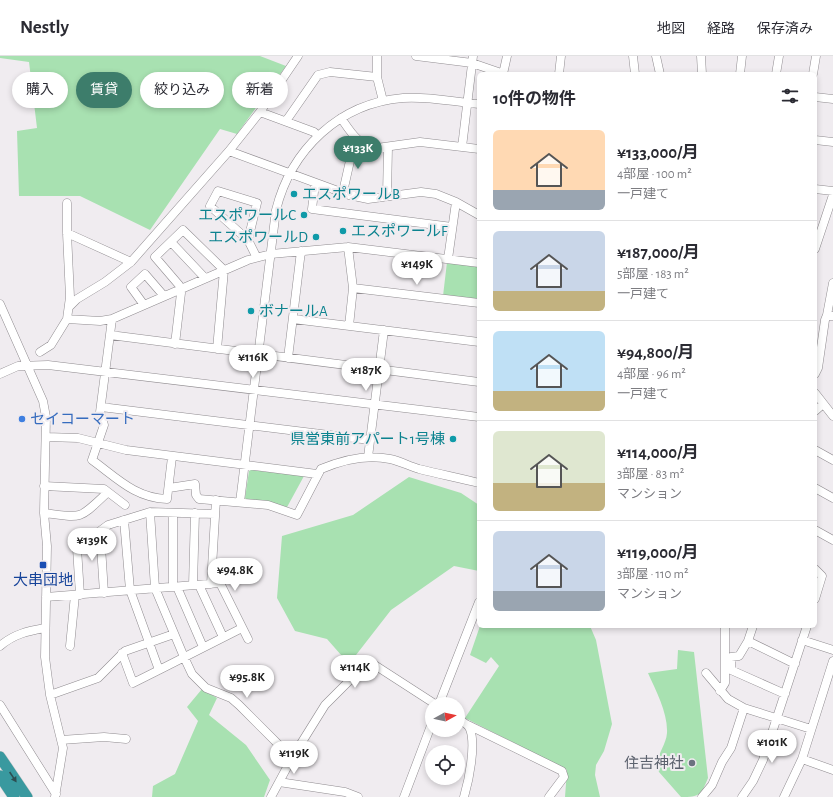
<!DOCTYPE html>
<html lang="ja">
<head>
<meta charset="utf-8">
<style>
  body { margin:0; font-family:"Alegreya Sans","Noto Sans JP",sans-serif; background:#f2f2f3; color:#2b2b33; height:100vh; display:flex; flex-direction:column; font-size:15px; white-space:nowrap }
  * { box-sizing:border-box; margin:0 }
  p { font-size:13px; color:#7c7c81 }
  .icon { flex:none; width:22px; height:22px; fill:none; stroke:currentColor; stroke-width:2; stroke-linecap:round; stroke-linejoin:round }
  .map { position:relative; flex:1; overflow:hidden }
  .details { position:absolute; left:477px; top:16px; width:340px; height:556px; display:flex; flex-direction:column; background:#fff; border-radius:6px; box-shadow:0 2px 6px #0003 }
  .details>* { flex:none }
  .top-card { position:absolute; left:12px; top:16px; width:380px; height:36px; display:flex; gap:8px }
  .needle { width:26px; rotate:82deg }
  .fabs { position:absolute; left:425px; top:641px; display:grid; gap:8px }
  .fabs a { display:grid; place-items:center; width:40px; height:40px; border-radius:50%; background:#fff; box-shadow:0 2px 6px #0003; font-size:20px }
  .price { position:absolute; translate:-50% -34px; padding:0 9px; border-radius:14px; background:#fff; color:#222; font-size:13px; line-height:26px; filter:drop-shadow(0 1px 2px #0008) }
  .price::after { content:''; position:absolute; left:50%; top:24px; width:12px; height:9px; margin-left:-6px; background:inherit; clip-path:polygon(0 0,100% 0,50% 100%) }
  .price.on { background:#3d7d6b; color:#fff }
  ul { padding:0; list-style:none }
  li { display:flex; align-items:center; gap:12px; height:100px; padding:0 16px }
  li+li { border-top:1px solid #e1e1e2 }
  li span { display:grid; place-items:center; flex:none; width:112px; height:80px; border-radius:6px; color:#555 }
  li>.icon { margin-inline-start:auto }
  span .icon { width:48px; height:48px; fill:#fffc; stroke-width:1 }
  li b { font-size:17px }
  h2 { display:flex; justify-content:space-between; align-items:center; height:48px; padding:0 16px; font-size:17px }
  .tag { padding:0 14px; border-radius:18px; background:#fff; box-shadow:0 2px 6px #0003; font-size:14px; line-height:36px }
  .tag.on { background:#3d7d6b; color:#fff }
  header { display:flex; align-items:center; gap:24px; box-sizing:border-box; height:56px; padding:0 20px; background:#fff; border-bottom:1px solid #e1e1e2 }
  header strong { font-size:19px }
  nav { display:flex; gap:22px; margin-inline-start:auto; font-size:14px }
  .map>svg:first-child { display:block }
  .green { fill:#a8e1b1 }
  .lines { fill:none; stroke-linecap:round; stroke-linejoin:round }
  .minor-casing { stroke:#908c90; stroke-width:9 }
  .highway-casing { stroke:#cbcbcb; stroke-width:12 }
  .minor { stroke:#fff; stroke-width:8 }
  .highway { stroke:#39999f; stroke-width:11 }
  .oneway { fill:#2d4e51 }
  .culture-dot { fill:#0f9aa8; stroke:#f0ecf0; stroke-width:1.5 }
  .shop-dot { fill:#3f7fe0; stroke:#f0ecf0; stroke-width:1.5 }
  .transit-dot { fill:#1a4fb4; stroke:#f0ecf0; stroke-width:1.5 }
  .worship-dot { fill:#6b7280; stroke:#f0ecf0; stroke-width:1.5 }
  .labels { text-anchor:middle; stroke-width:4; stroke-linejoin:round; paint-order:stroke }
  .culture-label { font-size:15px; fill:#0d838f; stroke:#f0ecf0; text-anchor:start }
  .shop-label { font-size:15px; fill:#366cbe; stroke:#f0ecf0; text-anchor:start }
  .transit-label { font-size:15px; fill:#164399; stroke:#f0ecf0 }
  .worship-label { font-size:15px; fill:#5b616d; stroke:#f0ecf0; text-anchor:end }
</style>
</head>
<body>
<header>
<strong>Nestly</strong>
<nav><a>地図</a><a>経路</a><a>保存済み</a></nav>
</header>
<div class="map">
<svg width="833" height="741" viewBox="0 0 833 741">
  <rect width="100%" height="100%" fill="#f0ecf0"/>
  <!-- green -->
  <path class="green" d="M0 0H260L286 10 237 78 220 73 150 174 80 140H19L17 75 37 72 29 6 0 2Z
    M447 206 479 210V244L443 240Z
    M251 414 304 420 286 453 248 445 245 442 249 415Z
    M409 421 461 437 479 449V515L454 510 391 554 349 608 327 583 295 575 277 542 282 480 353 459Z
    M480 570H590L596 584 612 668 604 695 596 709 595 719 600 741H565L567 714 465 662 499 610 491 601 486 607 470 599Z
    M678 594 694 596 708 722C701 739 700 741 681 741L659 716C653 702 666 691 667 677 668 657 656 635 648 617L677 613Z
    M202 633 217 642 209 659 246 689 270 724 264 741H152L153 730 175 718 198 665 187 651Z"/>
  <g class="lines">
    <!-- minor casing -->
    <g class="minor-casing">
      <path id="minor" d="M377 0V21L383 45
        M416 0 472 7 504 18
        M633 0 635 18
        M656 0 660 18
        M701 0 702 18
        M503 18 507 0
        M559 18 561 0
        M740 18 742 0
        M776 18 779 0
        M813 18 816 0
        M815 41 833 43
        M260 56 314 76 318 80
        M341 62C352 78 357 88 377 92L420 86 479 93
        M286 65 318 19 330 16 377 21
        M815 84 833 86
        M462 91 473 0
        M229 95 349 139 368 143 421 136 436 138 456 146 479 159
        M315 127 312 153 452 171
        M815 133 833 135
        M343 136 354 87 357 84
        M387 140 388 91
        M67 177 131 206
        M248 184 210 150 218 135 257 147 248 184 256 200
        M171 186 205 222
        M348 191 353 232 349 270
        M815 193 833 139
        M448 203 456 146
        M833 227 827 259 833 260
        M353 232 479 247
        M0 248 43 345 46 361 44 457 47 490 45 601 50 639 63 692 55 741
        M144 249 131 231 145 218 164 240
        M69 251 77 243 105 226 131 206 229 95 260 56 298 0
        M67 263 100 265 112 263 248 204 271 198 348 191 479 207
        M112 263 100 356 104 369 92 404C117 422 135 442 167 443L172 401
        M293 263 479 286
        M110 279 479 326
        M175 288 181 237 179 229 155 201 183 174 224 214 217 293
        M40 296 51 289 67 263 70 241 67 177V147
        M288 302 301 195
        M0 318 18 310 48 309 479 361
        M815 318 818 312 825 264 827 259
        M815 337 833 360
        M101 351 370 384
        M815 355 823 348
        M46 381 78 382 126 394 317 418
        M815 394 833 404
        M368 401 384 274
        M44 430 104 433 125 449
        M169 432 195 428 196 439 199 443 268 449 297 459 321 413C342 404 367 398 390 403 400 405 409 410 419 413 439 418 459 422 479 427
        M815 432 833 442
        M240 446 276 154C291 94 339 47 403 42 428 40 454 46 479 48
        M150 456 155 532 184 601 192 618 206 632 231 642 239 649 292 702
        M44 457C84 462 78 464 108 436
        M173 457V531
        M124 464 130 534 159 614 242 572
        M815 474 833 484
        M100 475 104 537
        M815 513 822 520 815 543
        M211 528 216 444
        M193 529 195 457
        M199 529 223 581
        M177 531 203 591
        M80 539 77 492 108 469 150 456 215 458
        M46 541 220 527 248 583
        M753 570 748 585 739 600 731 601V614L785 638
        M802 584 833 594
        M748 585 795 608
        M0 590C14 578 28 575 45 572
        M70 590 75 539
        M122 597 133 627 159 614
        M706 617 728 643 744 652 811 673
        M720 635 725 627V570
        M50 639 98 622 125 595 174 578
        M439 648 479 546
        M0 649 56 738
        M458 663C462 665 468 668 470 673 476 689 469 724 464 741
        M468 669 562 715 564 721 549 741
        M61 684 104 681 126 683
        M802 703 833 714
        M279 726 345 736 358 741
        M271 741 292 702 325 649 366 608 370 606 435 648
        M404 741 432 667
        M702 741 712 729 722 706 731 692 744 652
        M742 741 753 725 763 704 807 570
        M784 741 802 703 833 605"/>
    </g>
    <!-- highway casing -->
    <g class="highway-casing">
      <path id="highway" d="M0 701 27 741
        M0 720 14 741"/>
    </g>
    <!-- minor -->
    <use href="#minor" class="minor"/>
    <!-- highway -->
    <use href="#highway" class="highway"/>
  </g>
  <!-- one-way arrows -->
  <defs><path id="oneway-solid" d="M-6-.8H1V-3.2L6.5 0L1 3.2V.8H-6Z"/></defs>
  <use class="oneway" href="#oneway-solid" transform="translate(13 721) rotate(56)"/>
  <!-- markers -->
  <g class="culture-dot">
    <circle cx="294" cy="138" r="4"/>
    <circle cx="304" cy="159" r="4"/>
    <circle cx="343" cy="175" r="4"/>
    <circle cx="316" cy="181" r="4"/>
    <circle cx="251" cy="255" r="4"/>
    <circle cx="453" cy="383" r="4"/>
  </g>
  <circle class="shop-dot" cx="22" cy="363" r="4"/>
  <rect class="transit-dot" x="39" y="505" width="8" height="8" rx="2"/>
  <circle class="worship-dot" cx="692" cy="707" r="4"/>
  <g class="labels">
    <!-- culture labels -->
    <g class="culture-label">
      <text x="302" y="143">エスポワールB</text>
      <text x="296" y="164" text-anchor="end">エスポワールC</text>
      <text x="351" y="180">エスポワールF</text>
      <text x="308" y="186" text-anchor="end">エスポワールD</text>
      <text x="259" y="260">ボナールA</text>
      <text x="445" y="388" text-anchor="end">県営東前アパート1号棟</text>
    </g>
    <!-- shop labels -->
    <g class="shop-label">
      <text x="30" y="368">セイコーマート</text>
    </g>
    <!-- transit labels -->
    <g class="transit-label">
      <text x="43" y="529">大串団地</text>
    </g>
    <!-- worship labels -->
    <g class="worship-label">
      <text x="684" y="712">住吉神社</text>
    </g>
  </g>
</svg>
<div class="fabs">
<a><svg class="needle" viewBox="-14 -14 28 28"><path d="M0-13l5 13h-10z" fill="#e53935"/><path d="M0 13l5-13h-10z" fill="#7c7c81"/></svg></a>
<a><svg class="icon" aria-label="locate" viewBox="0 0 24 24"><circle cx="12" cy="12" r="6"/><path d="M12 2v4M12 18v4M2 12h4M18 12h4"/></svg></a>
</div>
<b class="price on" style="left:358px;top:114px">¥133K</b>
<b class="price" style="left:417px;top:230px">¥149K</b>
<b class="price" style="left:253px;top:323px">¥116K</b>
<b class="price" style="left:366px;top:336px">¥187K</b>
<b class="price" style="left:92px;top:506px">¥139K</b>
<b class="price" style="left:235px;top:536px">¥94.8K</b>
<b class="price" style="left:355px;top:633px">¥114K</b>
<b class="price" style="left:247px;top:643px">¥95.8K</b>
<b class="price" style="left:772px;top:708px">¥101K</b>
<b class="price" style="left:294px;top:719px">¥119K</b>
<div class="top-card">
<a class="tag">購入</a>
<a class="tag on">賃貸</a>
<a class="tag">絞り込み</a>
<a class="tag">新着</a>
</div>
<section class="details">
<h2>10件の物件<svg class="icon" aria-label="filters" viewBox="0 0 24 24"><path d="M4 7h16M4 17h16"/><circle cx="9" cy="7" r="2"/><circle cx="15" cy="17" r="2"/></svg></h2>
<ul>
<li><span style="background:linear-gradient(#ffd9b3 75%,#9aa5b1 0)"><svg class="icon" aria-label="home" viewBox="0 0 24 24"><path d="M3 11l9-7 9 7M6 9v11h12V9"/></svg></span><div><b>¥133,000/月</b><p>4部屋 · 100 m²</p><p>一戸建て</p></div></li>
<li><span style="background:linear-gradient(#c9d6e8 75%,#c2b280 0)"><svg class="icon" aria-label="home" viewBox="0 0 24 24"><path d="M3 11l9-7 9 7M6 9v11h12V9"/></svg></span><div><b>¥187,000/月</b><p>5部屋 · 183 m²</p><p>一戸建て</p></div></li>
<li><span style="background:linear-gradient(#bfe0f5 75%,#c2b280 0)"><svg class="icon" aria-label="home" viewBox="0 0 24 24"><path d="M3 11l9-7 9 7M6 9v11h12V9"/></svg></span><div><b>¥94,800/月</b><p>4部屋 · 96 m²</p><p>一戸建て</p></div></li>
<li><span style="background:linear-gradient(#dfe7d0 65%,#c2b280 0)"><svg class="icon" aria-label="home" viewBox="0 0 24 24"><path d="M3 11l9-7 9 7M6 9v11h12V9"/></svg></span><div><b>¥114,000/月</b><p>3部屋 · 83 m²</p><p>マンション</p></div></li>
<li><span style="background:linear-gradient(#c9d6e8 75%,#9aa5b1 0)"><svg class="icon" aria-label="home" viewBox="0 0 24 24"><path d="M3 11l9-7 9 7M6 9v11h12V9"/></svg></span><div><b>¥119,000/月</b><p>3部屋 · 110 m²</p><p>マンション</p></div></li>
</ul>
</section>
</div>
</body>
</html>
